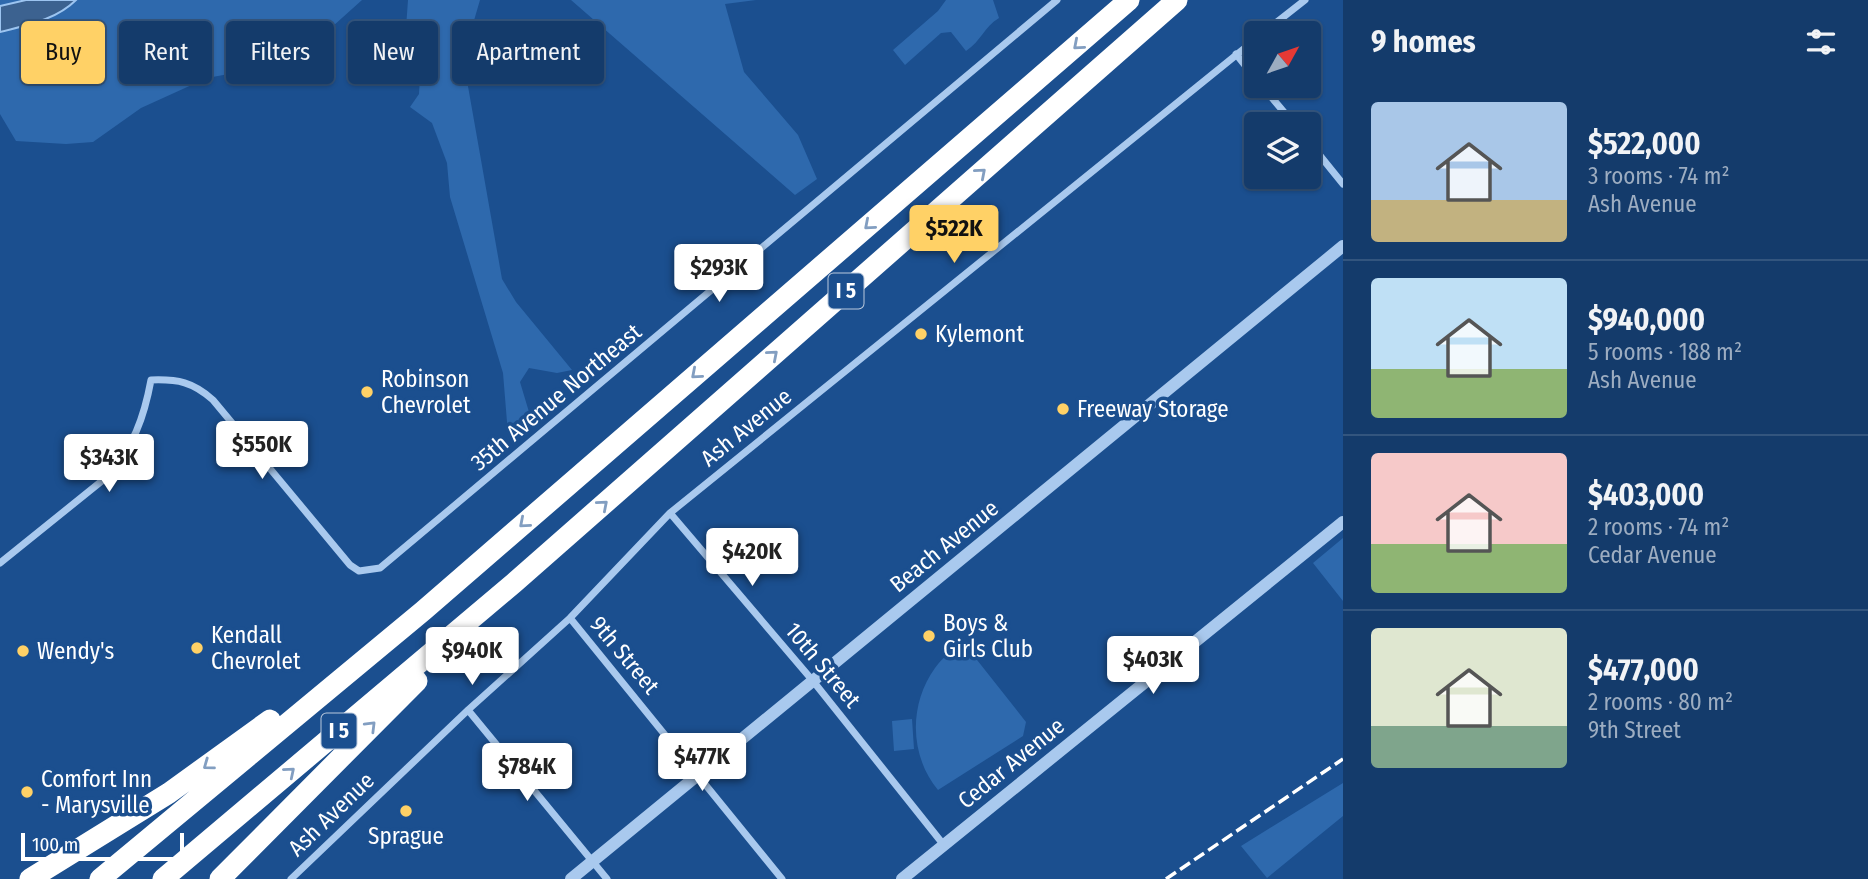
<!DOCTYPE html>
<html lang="en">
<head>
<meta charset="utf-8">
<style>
  body { margin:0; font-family:"Fira Sans Condensed",sans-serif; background:#214673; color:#f1f3f6; height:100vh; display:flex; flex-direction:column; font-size:26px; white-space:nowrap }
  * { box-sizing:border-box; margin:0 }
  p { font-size:23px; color:#9dadc1 }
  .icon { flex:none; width:38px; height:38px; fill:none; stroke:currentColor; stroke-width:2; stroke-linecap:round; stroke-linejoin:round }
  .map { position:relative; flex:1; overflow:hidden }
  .details { display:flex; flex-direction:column; background:#143b6b; width:525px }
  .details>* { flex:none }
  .top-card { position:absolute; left:21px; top:21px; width:665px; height:63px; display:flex; gap:14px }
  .needle { width:46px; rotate:50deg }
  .fabs { position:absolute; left:1244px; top:21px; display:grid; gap:14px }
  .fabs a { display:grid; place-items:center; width:77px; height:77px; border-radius:7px; background:#143b6b; box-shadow:0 2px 5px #0004,0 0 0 2px #33557e; font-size:35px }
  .scale { position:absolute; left:21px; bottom:18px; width:163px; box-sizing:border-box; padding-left:7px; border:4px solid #fff; border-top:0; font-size:19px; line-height:24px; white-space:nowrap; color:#fff; -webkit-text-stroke:5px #1b4f8f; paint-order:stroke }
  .price { position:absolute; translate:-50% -60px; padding:0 16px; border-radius:7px; background:#fff; color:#222; font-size:23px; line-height:46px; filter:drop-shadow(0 2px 4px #0008) }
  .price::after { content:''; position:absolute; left:50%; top:42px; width:21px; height:16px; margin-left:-10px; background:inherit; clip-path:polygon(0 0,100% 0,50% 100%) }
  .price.current { background:#ffd166; color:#111 }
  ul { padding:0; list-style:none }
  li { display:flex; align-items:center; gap:21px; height:175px; padding:0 28px }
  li+li { border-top:2px solid #33557e }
  li span { display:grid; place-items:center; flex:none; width:196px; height:140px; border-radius:7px; color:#555 }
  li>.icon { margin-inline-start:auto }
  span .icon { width:84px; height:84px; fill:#fffc; stroke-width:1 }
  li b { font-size:30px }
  h2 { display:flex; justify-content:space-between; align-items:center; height:84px; padding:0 28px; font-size:30px }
  .pill { padding:0 24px; border-radius:7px; background:#143b6b; box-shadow:0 2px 5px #0004,0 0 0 2px #33557e; font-size:24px; line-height:63px }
  .pill.current { background:#ffd166; color:#111 }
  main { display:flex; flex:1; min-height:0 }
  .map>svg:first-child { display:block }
  .green { fill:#2e69ad }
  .water { fill:#3c6290; stroke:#9cc4f0; stroke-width:2 }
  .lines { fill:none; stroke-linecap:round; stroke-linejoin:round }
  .minor { stroke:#a9c9ee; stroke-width:7 }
  .tertiary { stroke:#a9c9ee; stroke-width:12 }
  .motorway { stroke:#fff; stroke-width:21 }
  .rail { stroke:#fff; stroke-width:3.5; stroke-dasharray:12 5; stroke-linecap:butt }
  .oneway { stroke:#829ec1 }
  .poi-dot { fill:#ffd166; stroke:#1b4f8f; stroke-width:2.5 }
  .labels { text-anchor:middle; stroke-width:7; stroke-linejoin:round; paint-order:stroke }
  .shield { fill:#1b4f8f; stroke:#bbcadd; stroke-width:2 }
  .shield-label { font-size:21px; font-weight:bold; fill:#fff }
  .poi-label { font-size:23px; fill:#fff; stroke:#1b4f8f; text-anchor:start }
  .street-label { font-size:23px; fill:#fff; stroke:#1b4f8f }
</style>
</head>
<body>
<main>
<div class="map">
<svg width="1343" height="879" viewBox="0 0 1343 879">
  <rect width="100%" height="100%" fill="#1b4f8f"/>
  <!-- green -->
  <path class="green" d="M0 0H362L293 62 207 78 141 108 93 142 66 144 16 141 0 114Z
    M408 0H480L463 58 502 279 516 302 572 370 557 373 529 368 520 382 532 422 512 439 507 422 503 373 450 197 447 163 432 123 410 107 419 94 421 58 406 28Z
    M571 0H756L725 4 744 72 798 135 817 179 795 195Z
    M946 0H993L999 18C984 27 981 41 966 51L951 32 941 33 905 65 893 50 938 11Z
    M1343 538V601L1313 563Z
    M966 646 1026 722 1023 736 938 790C909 755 909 704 935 668 943 657 953 648 966 646Z
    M912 719 914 749 894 751 892 721Z
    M1343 783V816L1267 878 1241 846Z"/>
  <!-- water -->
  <path class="water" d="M26 0H76C56 20 27 25 0 32V6Z"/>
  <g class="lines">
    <!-- minor -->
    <path class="minor" d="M1263 33 1305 0
      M1236 54 1256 79
      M1262 86 1294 124
      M1309 142 1343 184
      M670 513 813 681 943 844
      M0 563 108 476C133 447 144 418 151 380 178 379 193 382 213 400L350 565 359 571 380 568 1057 0
      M570 618 782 879
      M468 710 607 879
      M291 879 468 710 570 618 670 513 1256 39"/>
    <!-- tertiary -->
    <path class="tertiary" d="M571 879 1343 246
      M902 879 1343 522"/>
    <!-- motorway -->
    <path class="motorway" d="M30 879 169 793 270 720
      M100 879 423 611 1129 0
      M163 879 514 583 1177 0
      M220 879 417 681"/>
    <!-- rail -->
    <path class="rail" d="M1166 879 1343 759"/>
  </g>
  <!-- one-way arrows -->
  <defs><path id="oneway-chevron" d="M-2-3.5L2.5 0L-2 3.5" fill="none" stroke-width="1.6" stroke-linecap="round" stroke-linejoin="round" transform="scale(1.75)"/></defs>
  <g class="oneway">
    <use href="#oneway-chevron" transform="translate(1078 45) rotate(139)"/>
    <use href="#oneway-chevron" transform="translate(981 173) rotate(-41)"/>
    <use href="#oneway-chevron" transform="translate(869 225) rotate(139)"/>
    <use href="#oneway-chevron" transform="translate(773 355) rotate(-41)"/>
    <use href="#oneway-chevron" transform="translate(696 374) rotate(139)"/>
    <use href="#oneway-chevron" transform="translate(603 505) rotate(-41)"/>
    <use href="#oneway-chevron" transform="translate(524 523) rotate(139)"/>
    <use href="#oneway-chevron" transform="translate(371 726) rotate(-45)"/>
    <use href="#oneway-chevron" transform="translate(208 765) rotate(144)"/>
    <use href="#oneway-chevron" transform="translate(290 772) rotate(-40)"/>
  </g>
  <!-- markers -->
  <g class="poi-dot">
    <circle cx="921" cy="334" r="7"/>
    <circle cx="367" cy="392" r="7"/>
    <circle cx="1063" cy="409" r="7"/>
    <circle cx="929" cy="636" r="7"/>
    <circle cx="197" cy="648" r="7"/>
    <circle cx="23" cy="651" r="7"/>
    <circle cx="27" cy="792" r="7"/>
    <circle cx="406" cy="811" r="7"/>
  </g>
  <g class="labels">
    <!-- shield labels -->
    <g class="shield">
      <rect x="828.5" y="273.5" width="35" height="35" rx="5"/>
      <rect x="321.5" y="713.5" width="35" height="35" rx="5"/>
    </g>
    <g class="shield-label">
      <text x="846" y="298">I 5</text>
      <text x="339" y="738">I 5</text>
    </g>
    <!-- poi labels -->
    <g class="poi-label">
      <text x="935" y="342">Kylemont</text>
      <text x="381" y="387">Robinson<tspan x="381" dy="26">Chevrolet</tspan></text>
      <text x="1077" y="417">Freeway Storage</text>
      <text x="943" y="631">Boys &amp;<tspan x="943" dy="26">Girls Club</tspan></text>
      <text x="211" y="643">Kendall<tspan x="211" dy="26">Chevrolet</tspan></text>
      <text x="37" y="659">Wendy's</text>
      <text x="41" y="787">Comfort Inn<tspan x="41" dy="26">- Marysville</tspan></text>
      <text x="406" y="844" text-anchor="middle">Sprague</text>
    </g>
    <!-- street labels -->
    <g class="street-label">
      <text transform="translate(556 397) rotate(-40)" y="8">35th Avenue Northeast</text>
      <text transform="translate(746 427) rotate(-39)" y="8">Ash Avenue</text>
      <text transform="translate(944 546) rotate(-39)" y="8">Beach Avenue</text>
      <text transform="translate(625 655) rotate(50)" y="8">9th Street</text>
      <text transform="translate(823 665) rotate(50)" y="8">10th Street</text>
      <text transform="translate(1011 763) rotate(-39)" y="8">Cedar Avenue</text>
      <text transform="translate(331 814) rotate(-44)" y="8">Ash Avenue</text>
    </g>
  </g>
</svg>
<div class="fabs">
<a><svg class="needle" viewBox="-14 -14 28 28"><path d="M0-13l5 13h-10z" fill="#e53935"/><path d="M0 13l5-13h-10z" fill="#9dadc1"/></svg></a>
<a><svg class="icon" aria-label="layers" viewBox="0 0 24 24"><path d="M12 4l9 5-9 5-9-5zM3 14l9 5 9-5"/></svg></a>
</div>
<div class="scale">100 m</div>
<b class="price current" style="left:954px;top:265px">$522K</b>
<b class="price" style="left:719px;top:304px">$293K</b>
<b class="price" style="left:262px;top:481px">$550K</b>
<b class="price" style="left:109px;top:494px">$343K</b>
<b class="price" style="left:752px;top:588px">$420K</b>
<b class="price" style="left:472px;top:687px">$940K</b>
<b class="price" style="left:1153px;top:696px">$403K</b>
<b class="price" style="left:702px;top:793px">$477K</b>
<b class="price" style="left:527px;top:803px">$784K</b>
<div class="top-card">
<a class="pill current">Buy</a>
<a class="pill">Rent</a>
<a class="pill">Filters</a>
<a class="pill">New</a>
<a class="pill">Apartment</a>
</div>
</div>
<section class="details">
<h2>9 homes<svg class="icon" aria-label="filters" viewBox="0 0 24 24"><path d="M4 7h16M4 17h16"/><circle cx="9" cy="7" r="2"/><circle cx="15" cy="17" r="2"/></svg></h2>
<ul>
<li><span style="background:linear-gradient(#a9c7e8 70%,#c2b280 0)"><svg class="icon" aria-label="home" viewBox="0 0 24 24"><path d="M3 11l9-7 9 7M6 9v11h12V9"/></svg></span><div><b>$522,000</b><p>3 rooms · 74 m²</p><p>Ash Avenue</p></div></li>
<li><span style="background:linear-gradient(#bfe0f5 65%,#8fb573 0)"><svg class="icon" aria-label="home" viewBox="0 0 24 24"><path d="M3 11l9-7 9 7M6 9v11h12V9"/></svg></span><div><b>$940,000</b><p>5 rooms · 188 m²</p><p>Ash Avenue</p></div></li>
<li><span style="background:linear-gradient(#f6c9c9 65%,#8fb573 0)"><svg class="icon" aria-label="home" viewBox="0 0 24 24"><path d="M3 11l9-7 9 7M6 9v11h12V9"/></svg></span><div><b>$403,000</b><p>2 rooms · 74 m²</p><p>Cedar Avenue</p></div></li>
<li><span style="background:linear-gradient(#dfe7d0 70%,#7fa58c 0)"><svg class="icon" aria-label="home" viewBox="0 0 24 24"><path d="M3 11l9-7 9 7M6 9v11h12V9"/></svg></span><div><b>$477,000</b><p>2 rooms · 80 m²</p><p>9th Street</p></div></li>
</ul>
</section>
</main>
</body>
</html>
